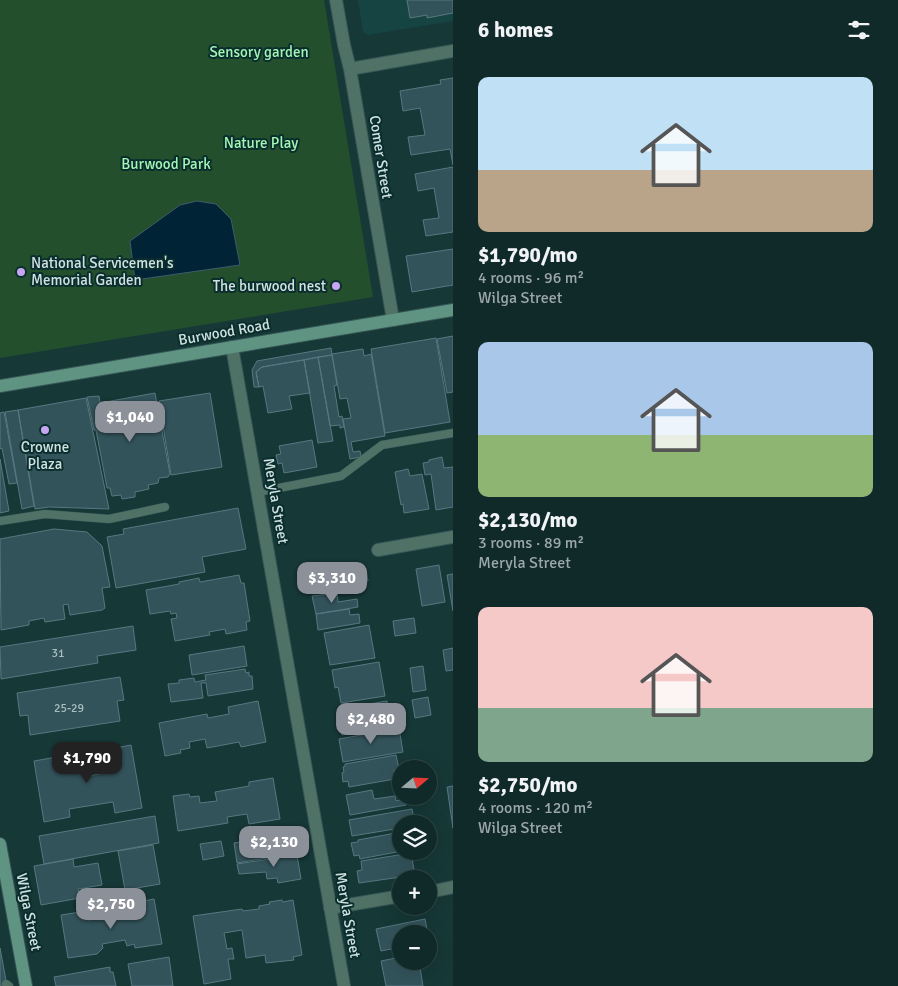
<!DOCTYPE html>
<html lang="en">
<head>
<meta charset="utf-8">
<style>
  body { margin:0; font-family:Signika,sans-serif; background:#1e3635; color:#f1f3f6; height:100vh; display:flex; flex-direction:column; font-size:19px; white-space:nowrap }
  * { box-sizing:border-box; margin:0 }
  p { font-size:16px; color:#9ca7a8 }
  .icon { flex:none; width:28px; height:28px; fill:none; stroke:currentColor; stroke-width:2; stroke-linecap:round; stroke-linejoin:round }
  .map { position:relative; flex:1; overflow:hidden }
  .panel { display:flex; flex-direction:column; background:#102a29; width:445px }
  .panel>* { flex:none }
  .needle { width:32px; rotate:71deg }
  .controls { position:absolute; left:392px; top:760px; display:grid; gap:10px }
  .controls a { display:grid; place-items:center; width:45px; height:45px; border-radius:50%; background:#102a29; box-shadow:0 5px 20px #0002,0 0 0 1px #304646; font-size:25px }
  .price { position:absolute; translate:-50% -42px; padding:0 11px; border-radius:10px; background:#8c9099; color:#fff; font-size:16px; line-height:32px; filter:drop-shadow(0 1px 2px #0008) }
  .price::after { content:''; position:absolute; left:50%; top:30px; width:15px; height:11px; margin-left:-8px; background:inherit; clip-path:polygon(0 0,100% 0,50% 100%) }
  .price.active { background:#222; color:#fff }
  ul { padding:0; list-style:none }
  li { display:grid; align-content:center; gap:10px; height:265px; padding:0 25px }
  li span { display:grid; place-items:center; height:155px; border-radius:10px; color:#555 }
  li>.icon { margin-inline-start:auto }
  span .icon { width:90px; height:90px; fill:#fffc; stroke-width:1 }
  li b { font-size:21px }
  h2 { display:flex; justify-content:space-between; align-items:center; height:60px; padding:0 25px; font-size:21px }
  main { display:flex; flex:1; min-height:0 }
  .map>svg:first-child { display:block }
  .built { fill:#164443 }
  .green { fill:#234f2d }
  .water { fill:#002336; stroke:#3e5c69 }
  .building { fill:#33535b; stroke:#577880 }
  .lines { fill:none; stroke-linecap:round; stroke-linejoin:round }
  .lane-casing { stroke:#375656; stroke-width:9 }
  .street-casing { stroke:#375656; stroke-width:14 }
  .secondary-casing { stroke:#375656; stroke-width:14 }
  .lane { stroke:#507166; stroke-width:8 }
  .street { stroke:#507166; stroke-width:12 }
  .secondary { stroke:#5f9483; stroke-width:12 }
  .poi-dot { fill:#c6a6f0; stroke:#0a2e2d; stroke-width:2 }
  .labels { text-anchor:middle; stroke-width:4; stroke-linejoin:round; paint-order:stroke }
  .number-label { font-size:12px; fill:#a8bec0 }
  .park-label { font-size:15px; fill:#a4f7b3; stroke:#0a2e2d }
  .street-label { font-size:15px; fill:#cfe1e1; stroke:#0a2e2d }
  .poi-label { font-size:15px; fill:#cfe1e1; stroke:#0a2e2d; text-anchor:start }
</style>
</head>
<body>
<main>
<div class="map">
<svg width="453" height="986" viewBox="0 0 453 986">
  <rect width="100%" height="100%" fill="#163837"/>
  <!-- built -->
  <path class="built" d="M358 0H453V21L368 35 363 32Z"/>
  <!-- green -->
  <path class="green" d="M0 0H324L373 297 0 358Z"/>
  <!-- water -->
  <path class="water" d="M197 201 216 204 231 219 240 265 135 280 130 241 180 205Z"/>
  <!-- building -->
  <path class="building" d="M407 0H453V13L427 18V15L410 18Z
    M453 78V165L450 149 411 155 408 137 425 135 420 108 403 111 400 91 441 84 440 80Z
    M453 167V232L426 236 423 220 439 218 434 188 418 191 415 174Z
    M453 249V285L412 292 406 256Z
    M453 336V392L447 393 437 339Z
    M436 338 450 422 385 433 371 349Z
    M331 348 332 355 262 367 256 372 259 387H254L252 370 257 361Z
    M363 349 364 356 371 354 385 436 351 442 353 452 360 451 361 457 350 459 343 419 351 418 347 398 340 399 332 354Z
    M332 355 337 385 334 386 339 417 342 416 344 427 340 428V425L330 426 318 357Z
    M318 357 333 441 318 443 304 360Z
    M304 360 310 393 289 396 292 409 268 413 263 386 259 387 256 372 262 367Z
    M155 393 170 474 168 477 159 478 158 483 148 485 149 489 135 492V497L122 499 121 495 112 496 110 488H107L96 430H94L87 397 99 396 100 403Z
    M210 393 222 467 171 475 159 401Z
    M86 398 109 509 49 507 35 509 18 410Z
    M18 410 34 506 22 509 5 412Z
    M4 412 17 483 9 484 2 448 0 449V413Z
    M312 440 317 467 284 473 282 463 278 464 276 455 281 454 279 446Z
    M442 457 444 468 453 467V507L436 510 431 474 425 475 423 463 429 462V460Z
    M0 459 9 511 0 513Z
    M408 469 410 476 422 474 429 509 404 513 403 504 401 505 395 472Z
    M238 508 246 549 202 557 205 572 116 588 107 537 124 534 123 529Z
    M54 529 87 532 102 546 110 587 102 588 105 608 102 610 70 615 68 604 63 605 65 619 45 622 44 618 29 621V625L1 630 0 539Z
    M439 565 445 602 422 606 416 569Z
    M366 569 368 581 311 591 309 579Z
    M453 574V611L447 575Z
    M239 575 241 583H244L250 621 246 622 247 630 226 634 225 629 209 632 210 635 175 641 171 619 177 618 176 613 171 614 170 611 150 614 146 590 179 584V582L199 578 200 582Z
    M337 593 338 602 357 599 358 607 316 614 312 596Z
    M349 609 350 615 359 614 360 623 318 630 316 614Z
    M414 618 416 633 395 636 393 621Z
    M369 625 375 658 330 665 324 633Z
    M133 626 136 650 97 656 98 663 1 679 0 647Z
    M244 646 247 666 192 675 189 655Z
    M453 648V670L446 671 443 650Z
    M379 662 385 696 341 703 338 687 335 688 332 670Z
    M423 666 426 690 413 692 410 668Z
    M245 669 246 673 249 672V676H252L253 689 208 696 206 683H201L203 698 171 702 168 684 179 683V680L194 678 195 682 206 680 205 675Z
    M120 677 124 700 117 701 120 721 30 735 28 715 20 716 17 693Z
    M428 697 431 715 415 718 412 700Z
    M258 701 266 742 241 747 239 742 207 748 205 739 189 742 190 748 180 750 181 753 165 756 159 723 207 714 208 718 229 714 228 707Z
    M387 701 391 727 342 735 338 709Z
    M399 728 403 752 343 762 339 739Z
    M131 745 142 808 115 813 113 802 69 809 70 817 44 822 34 761 79 753 83 777 109 772 105 750Z
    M396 755 399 769 394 770 395 779 349 787 348 781 343 782 342 773 344 772 343 767 345 766V764Z
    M273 778 280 819 249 824 247 814 227 817 228 823 178 831 173 796 189 794 190 797 199 796 200 803 217 801 215 792 249 786V782Z
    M453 786V828L447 787Z
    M372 790 374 799 395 796 396 801 405 799 406 805 350 815 346 795Z
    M412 809 415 824H401V828L352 836 349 820Z
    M155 816 159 843 44 864 39 836Z
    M401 832 402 851 360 859 359 855 354 856 351 843 358 842V840Z
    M293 833 296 853 237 863 234 843Z
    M221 841 224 856 203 860 200 844Z
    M153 845 160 884 125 890 118 851Z
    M411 853 415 875 359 883 357 871 362 870 361 861Z
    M297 855 301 879 278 883 277 878 267 879 266 872 239 874 237 864Z
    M73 859 74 867 98 863 102 885 78 889 80 898 41 905 34 866Z
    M154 899 162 944 135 948 134 944 127 946 125 940 102 944 103 948 97 954 68 958 61 915 87 911 88 920 96 919 120 914V911L139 908 138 902Z
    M282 900 283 902 293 900 302 955 293 957 294 960 266 963 265 955 246 958 242 930 224 933 227 949 232 948 234 959H228L231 979 204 984 193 916 242 909 243 911 259 909V906L270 904 269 902Z
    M425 919 428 934H401V947L381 951 376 929Z
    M0 948 7 986H0Z
    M169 957 173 986H132L128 964Z
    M401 957V961H419L423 986H386L381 961Z
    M110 967V972H113L116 986H56L54 977Z"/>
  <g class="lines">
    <!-- lane casing -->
    <g class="lane-casing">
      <path id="lane" d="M258 492 341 476 382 445 453 433
        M0 521 45 514 109 519 165 507
        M6 984 9 986"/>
    </g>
    <!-- street casing -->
    <g class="street-casing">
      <path id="street" d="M336 0 344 45 350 69 393 320
        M350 69 453 51
        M232 347 344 986
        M378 550 453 537
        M429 892 453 887
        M330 908 401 896"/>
    </g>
    <!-- secondary casing -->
    <g class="secondary-casing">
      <path id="secondary" d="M0 386 453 310
        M0 844 26 986"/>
    </g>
    <!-- lane -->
    <use href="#lane" class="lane"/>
    <!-- street -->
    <use href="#street" class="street"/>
    <!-- secondary -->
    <use href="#secondary" class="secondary"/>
  </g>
  <!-- markers -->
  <g class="poi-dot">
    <circle cx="21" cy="272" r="5"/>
    <circle cx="336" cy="286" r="5"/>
    <circle cx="45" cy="430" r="5"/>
  </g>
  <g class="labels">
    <!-- number labels -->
    <g class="number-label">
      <text x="58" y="657">31</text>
      <text x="69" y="712">25-29</text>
    </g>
    <!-- park labels -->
    <g class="park-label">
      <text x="259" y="57">Sensory garden</text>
      <text x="261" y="148">Nature Play</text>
      <text x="166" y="169">Burwood Park</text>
    </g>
    <!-- street labels -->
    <g class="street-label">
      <text transform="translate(381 157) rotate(81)" y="5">Comer Street</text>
      <text transform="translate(224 332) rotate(-10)" y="5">Burwood Road</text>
      <text transform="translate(276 501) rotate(80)" y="5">Meryla Street</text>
      <text transform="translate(29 912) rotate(79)" y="5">Wilga Street</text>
      <text transform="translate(348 915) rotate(80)" y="5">Meryla Street</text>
    </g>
    <!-- poi labels -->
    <g class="poi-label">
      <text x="31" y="268">National Servicemen's<tspan x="31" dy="17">Memorial Garden</tspan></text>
      <text x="326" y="291" text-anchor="end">The burwood nest</text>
      <text x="45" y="452" text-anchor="middle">Crowne<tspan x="45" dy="17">Plaza</tspan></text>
    </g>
  </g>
</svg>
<div class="controls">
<a><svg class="needle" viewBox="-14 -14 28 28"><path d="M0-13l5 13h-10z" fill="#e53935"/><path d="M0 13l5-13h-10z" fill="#9ca7a8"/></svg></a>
<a><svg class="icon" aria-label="layers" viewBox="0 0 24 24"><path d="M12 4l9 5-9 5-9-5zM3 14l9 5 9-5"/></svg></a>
<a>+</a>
<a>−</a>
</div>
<b class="price" style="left:130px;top:443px">$1,040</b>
<b class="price" style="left:332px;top:604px">$3,310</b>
<b class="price" style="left:371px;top:745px">$2,480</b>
<b class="price active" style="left:87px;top:784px">$1,790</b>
<b class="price" style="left:274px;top:868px">$2,130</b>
<b class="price" style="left:111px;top:930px">$2,750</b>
</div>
<section class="panel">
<h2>6 homes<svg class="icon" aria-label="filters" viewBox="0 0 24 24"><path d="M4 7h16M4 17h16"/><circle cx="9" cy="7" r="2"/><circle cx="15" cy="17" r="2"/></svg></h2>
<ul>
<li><span style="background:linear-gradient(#bfe0f5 60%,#b9a48a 0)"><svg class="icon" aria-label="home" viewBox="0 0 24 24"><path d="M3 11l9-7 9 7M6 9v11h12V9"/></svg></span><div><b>$1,790/mo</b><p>4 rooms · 96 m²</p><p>Wilga Street</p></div></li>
<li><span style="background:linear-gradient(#a9c7e8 60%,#8fb573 0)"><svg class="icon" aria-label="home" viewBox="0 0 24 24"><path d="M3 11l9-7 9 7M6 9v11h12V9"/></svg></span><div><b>$2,130/mo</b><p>3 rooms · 89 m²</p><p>Meryla Street</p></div></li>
<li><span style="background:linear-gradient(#f6c9c9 65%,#7fa58c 0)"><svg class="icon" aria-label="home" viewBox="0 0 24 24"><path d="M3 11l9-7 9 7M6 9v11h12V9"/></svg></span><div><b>$2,750/mo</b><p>4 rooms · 120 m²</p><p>Wilga Street</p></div></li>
</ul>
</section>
</main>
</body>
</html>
